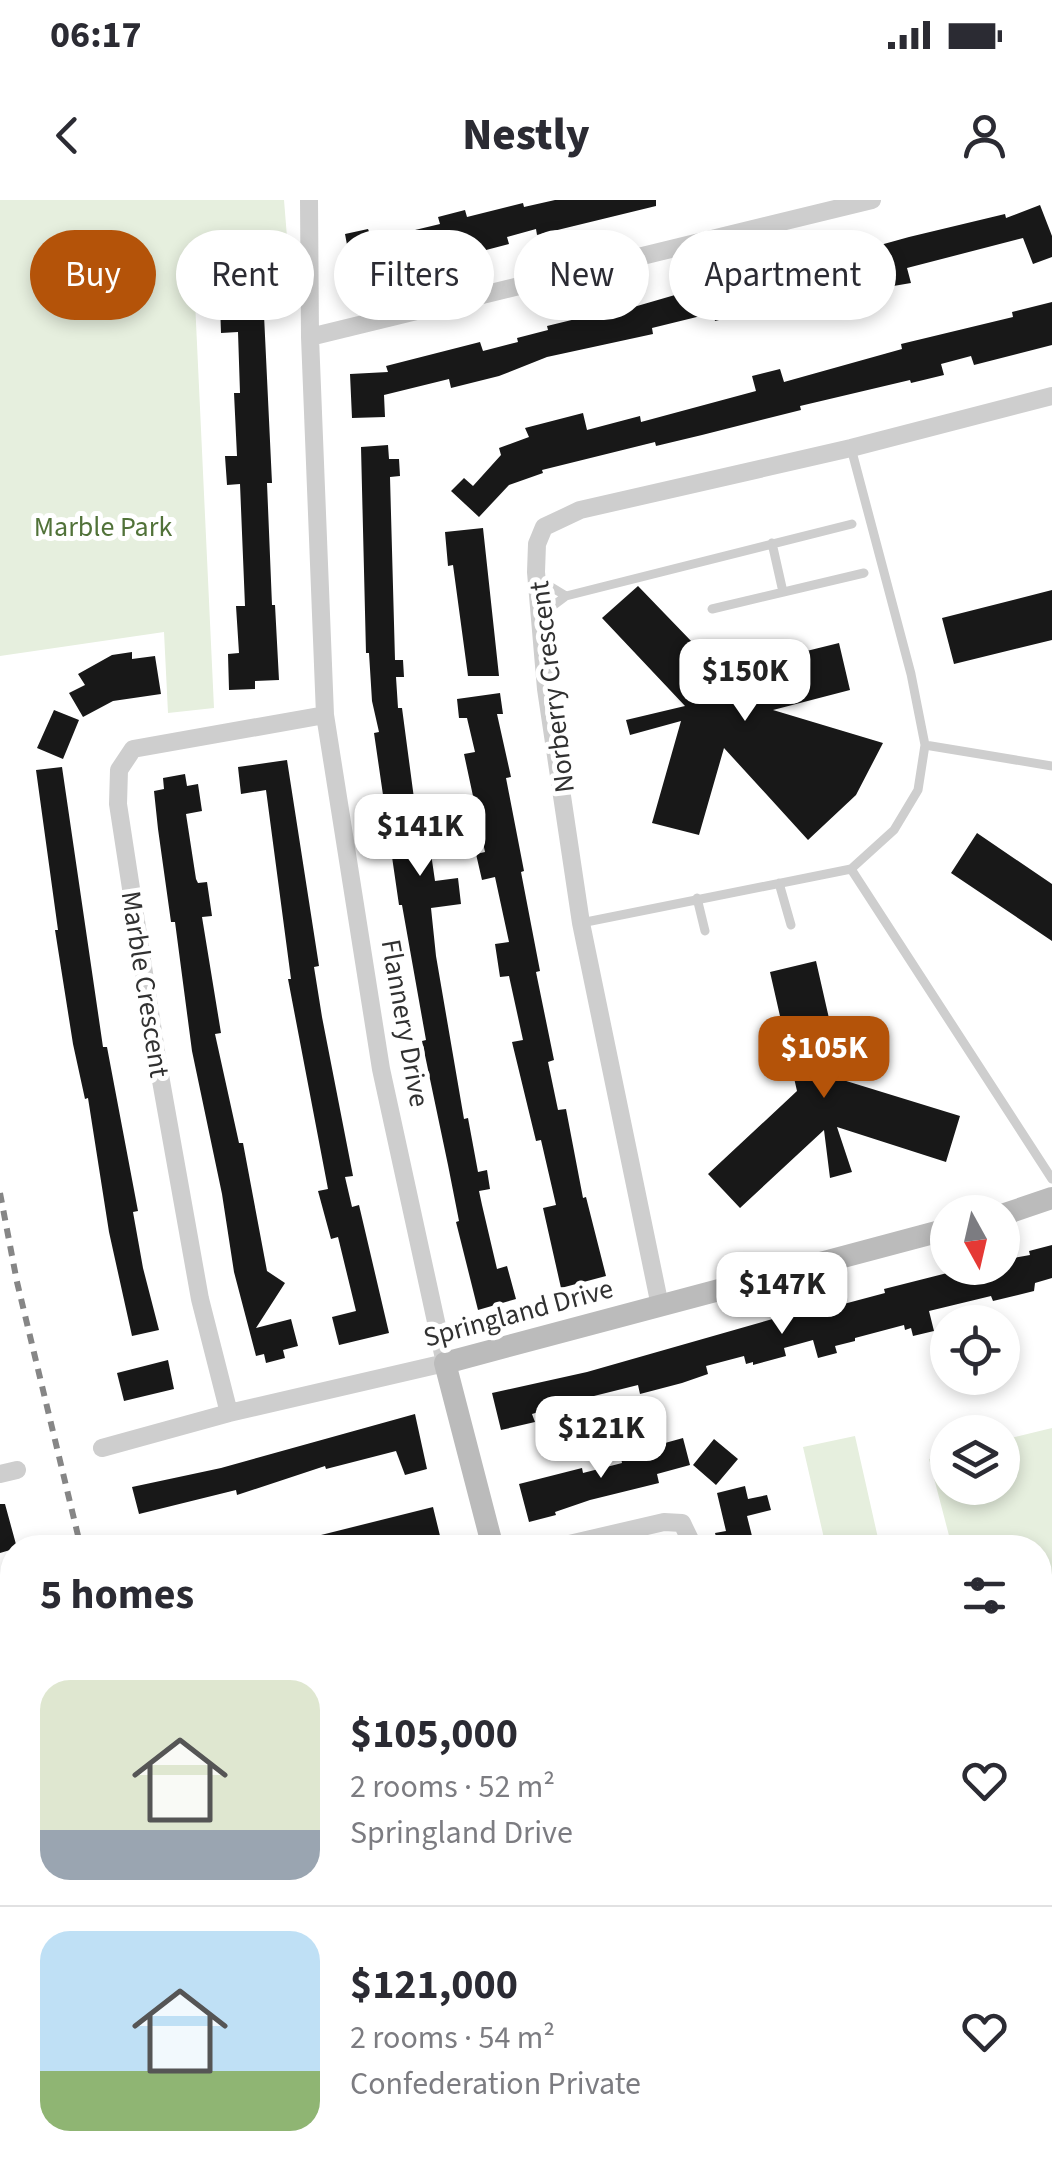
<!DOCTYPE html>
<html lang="en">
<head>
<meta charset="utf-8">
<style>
  body { margin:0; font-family:"Source Sans 3",sans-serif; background:#f7f7f7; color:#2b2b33; height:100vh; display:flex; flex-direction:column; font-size:38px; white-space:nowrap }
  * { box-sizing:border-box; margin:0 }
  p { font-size:32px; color:#7c7c81 }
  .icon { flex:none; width:55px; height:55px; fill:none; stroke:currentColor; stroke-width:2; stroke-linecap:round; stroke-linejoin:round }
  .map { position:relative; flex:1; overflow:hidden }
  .drawer { position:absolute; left:0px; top:1335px; width:1052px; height:640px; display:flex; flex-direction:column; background:#fff; border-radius:40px 40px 0 0; box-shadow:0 5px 15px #0003 }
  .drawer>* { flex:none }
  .top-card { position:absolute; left:30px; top:30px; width:992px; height:90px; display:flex; gap:20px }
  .needle { width:65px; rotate:172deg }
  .fabs { position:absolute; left:930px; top:995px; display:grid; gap:20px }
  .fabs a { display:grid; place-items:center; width:90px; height:90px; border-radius:50%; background:#fff; box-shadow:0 5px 15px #0003; font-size:50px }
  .price { position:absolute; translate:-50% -85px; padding:0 22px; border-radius:20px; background:#fff; color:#222; font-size:32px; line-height:65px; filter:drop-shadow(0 2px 5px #0008) }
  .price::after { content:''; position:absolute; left:50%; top:60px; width:30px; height:22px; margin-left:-15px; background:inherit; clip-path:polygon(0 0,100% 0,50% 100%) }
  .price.on { background:#b45309; color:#fff }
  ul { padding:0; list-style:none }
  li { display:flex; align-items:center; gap:30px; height:250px; padding:0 40px }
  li+li { border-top:2px solid #e1e1e2 }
  li span { display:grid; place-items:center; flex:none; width:280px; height:200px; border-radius:30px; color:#555 }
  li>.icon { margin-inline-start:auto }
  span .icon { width:120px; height:120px; fill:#fffc; stroke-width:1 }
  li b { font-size:42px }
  h2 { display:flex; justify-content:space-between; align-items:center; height:120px; padding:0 40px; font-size:42px }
  .chip { padding:0 35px; border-radius:45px; background:#fff; box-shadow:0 5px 15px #0003; font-size:35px; line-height:90px }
  .chip.on { background:#b45309; color:#fff }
  .status { display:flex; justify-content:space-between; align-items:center; height:70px; padding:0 50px; background:#fff; direction:ltr }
  .status svg { height:28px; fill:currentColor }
  header { display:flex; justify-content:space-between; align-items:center; height:130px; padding:0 40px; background:#fff; font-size:45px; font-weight:800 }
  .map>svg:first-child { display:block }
  .green { fill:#e6efde }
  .building { fill:#181818 }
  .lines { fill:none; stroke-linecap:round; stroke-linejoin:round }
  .lane { stroke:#cecece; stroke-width:9 }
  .street { stroke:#cecece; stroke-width:18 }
  .secondary { stroke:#bbb; stroke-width:22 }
  .highway { stroke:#989898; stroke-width:30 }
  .rail { stroke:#868686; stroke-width:6; stroke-dasharray:10 8; stroke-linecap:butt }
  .labels { text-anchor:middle; stroke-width:10; stroke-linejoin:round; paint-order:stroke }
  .park-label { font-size:28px; fill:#517239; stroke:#fff }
  .street-label { font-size:28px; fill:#313131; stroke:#fff }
</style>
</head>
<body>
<div class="status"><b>06:17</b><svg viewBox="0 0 49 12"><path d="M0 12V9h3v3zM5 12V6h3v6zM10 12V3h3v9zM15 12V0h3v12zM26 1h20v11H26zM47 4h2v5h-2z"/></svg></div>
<header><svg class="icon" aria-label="back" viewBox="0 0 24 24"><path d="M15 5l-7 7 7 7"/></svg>Nestly<svg class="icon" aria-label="person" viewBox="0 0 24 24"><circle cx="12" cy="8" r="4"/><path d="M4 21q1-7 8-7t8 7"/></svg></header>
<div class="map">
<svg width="1052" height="1975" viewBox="0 0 1052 1975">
  <rect width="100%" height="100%" fill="#fff"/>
  <!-- green -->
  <path class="green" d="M0 0H284L287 37 193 58 214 508 168 513 164 432 0 456Z
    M1052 1228V1399L1040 1402V1348L952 1347 929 1259 947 1254 948 1288H1002L1003 1240Z
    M855 1236 880 1347H826L803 1247Z
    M12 1401V1769L0 1762V1406Z
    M381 1963H573L596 1975H402Z"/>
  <!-- building -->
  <path class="building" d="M555 0H656V6L537 35 536 29 507 37 509 44 391 75 356 81 353 77 345 34 368 29 374 44 416 34 415 30 440 24 438 17 465 10 467 17 523 3 524 7Z
    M1040 5 1052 36V57L1033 64 1023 38 907 68 911 83 858 92 856 83 757 105 759 110 715 121 713 113 652 128 653 134 547 157 499 176 451 188 449 179 384 195 385 217 352 218 350 174 388 172 386 166 480 142 483 151 518 142 517 138 548 130 547 126 588 116 589 120 699 88 700 92 864 53 873 47 909 37 1005 14 1006 18Z
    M251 47 252 62H260L263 94 272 283H267L272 405H275L279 480 255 481V489L229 490 228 454 239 453 236 406H245L240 284 227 285 225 256H237L234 193H240L238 132 221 133 220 106H226L224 49Z
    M1052 102V145L974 165 971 156 941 164 944 175 911 183 910 180 800 206 801 210 702 235 656 246 655 242 542 270 543 273 509 285 479 317 451 291 464 278 473 286 501 255 499 248 529 237 525 228 583 213 587 230 640 216 641 222 756 191 752 176 780 169 784 182 902 149 901 144 1013 117 1012 112Z
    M388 245 389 259H399L400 276 390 277 395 460H403L404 477H396L398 508H402L417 621 426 619 435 681 458 678 461 704 431 708 436 756 464 919 468 918 478 972 487 970 490 989 479 991 482 1005 497 1069 507 1066 516 1099 478 1110 456 1022 459 1021 448 965 422 841 426 840 402 705H399L374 533 379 532 372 501 369 453H366L361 247Z
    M483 328 499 476H468L453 365 448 366 445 332Z
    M638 386 721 472 839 443 850 490 773 510 883 543 856 595 808 640 724 548 699 635 652 623 681 521 630 535 626 520 685 506 602 418Z
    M1052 390V440L954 464 942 418Z
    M132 452V459L155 456 161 494 113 501 83 517 69 493 85 485 78 474 112 455Z
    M500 493 503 514H497L511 577 506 578 524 671 521 672 540 771 536 772 554 860 548 862 558 910 566 909 583 998 586 997 606 1076 561 1088 543 1008 556 1005 541 940 536 941 512 842 523 840 509 776 500 777 495 744 509 742 495 677 482 680 476 654 485 652 464 554 475 552 467 518H459L457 499Z
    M54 510 79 520 63 559 37 548Z
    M287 560 319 766 314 767 322 817 353 976 345 977 352 1007 359 1005 389 1133 339 1145 332 1117 356 1111 338 1037 331 1039 318 991 328 989 288 779H291L266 590 241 594 238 567Z
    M62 567 103 847H107L138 1011 133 1012 143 1068 159 1130 132 1136 109 1032 88 898 85 899 73 844 55 730H58L36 570Z
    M185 574 187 586 198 584 202 611 186 614 196 679 198 683 207 682 212 716 202 717 221 833 215 834 239 943H243L267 1071 285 1083 256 1128 291 1119 298 1146 283 1150 285 1158 266 1163 264 1154 256 1156 234 1072 222 994 192 851 175 722H171L158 629 154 591 164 589 163 578Z
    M977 633 1052 684V741L951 673Z
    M816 761 843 880 960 916 946 962 837 927 852 972 830 978 824 930 740 1008 708 974 797 891 770 772Z
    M1052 1045V1078L1035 1083 1034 1091 993 1101 991 1096 929 1111 934 1131 913 1136 911 1128 905 1130 904 1125 855 1138V1141L835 1146 837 1153 818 1158 813 1140 784 1148 786 1156 753 1165V1162L746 1164 744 1156 706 1166 708 1174 682 1183 640 1194 638 1185 586 1198 532 1214 535 1222 501 1230 492 1193 587 1172 776 1118 777 1121 825 1109 885 1093 884 1089 967 1068H971L973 1077 1001 1071 1002 1060 1030 1055 1029 1051Z
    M168 1160 174 1189 124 1201 117 1173Z
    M415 1214 427 1269 405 1275 396 1251 326 1269 325 1266 237 1295 236 1290 139 1314 132 1287 221 1268Z
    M683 1238 690 1265 657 1274 659 1283 590 1300 555 1312 556 1315 529 1322 519 1284 582 1268 583 1273 622 1263 621 1258 666 1246 665 1243Z
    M714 1239 738 1259 716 1285 693 1265Z
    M745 1286 748 1299 767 1295 771 1310 747 1316 755 1348H719L715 1333 726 1331 717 1293Z
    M0 1304H5L17 1348 0 1353Z
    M433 1307 442 1344 427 1348H293V1342Z"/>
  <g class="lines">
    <!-- lane -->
    <path class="lane" d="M772 343 783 392
      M538 379 566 396
      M712 409 864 373
      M542 414 566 396 852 324
      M925 545 1052 566
      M851 669 1052 979
      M779 683 791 725
      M697 698 705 731
      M581 723 851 669 894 630 918 590 925 545 911 474 851 248"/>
    <!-- street -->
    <path class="street" d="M310 137 872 0
      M660 1106 581 723 546 489 536 372 537 344 544 327 580 310 851 248 1052 196
      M229 1213 200 1099 158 864 118 604 119 570 133 549 325 515
      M102 1248 229 1213 445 1163 381 869 325 515 310 137 309 0
      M0 1274 17 1270
      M552 1348 664 1322 682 1323 694 1348
      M743 1962 756 1975"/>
    <!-- secondary -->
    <path class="secondary" d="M1002 1015 1052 998
      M493 1348 445 1163 948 1029
      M821 1962 833 1975"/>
    <!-- highway -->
    <path class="highway" d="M0 1820 12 1824
      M0 1888 12 1893
      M185 1962 223 1975
      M305 1962 326 1975"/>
    <!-- rail -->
    <path class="rail" d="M0 993 17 1082 81 1348
      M252 1962 255 1975"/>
  </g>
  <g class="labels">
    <!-- park labels -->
    <g class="park-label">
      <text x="103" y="336">Marble Park</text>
    </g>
    <!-- street labels -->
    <g class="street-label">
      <text transform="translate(551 487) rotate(-97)" y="10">Norberry Crescent</text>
      <text transform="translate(146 784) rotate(81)" y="10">Marble Crescent</text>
      <text transform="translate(406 823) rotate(80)" y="10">Flannery Drive</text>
      <text transform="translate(518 1112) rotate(-15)" y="10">Springland Drive</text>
    </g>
  </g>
</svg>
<div class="fabs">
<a><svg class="needle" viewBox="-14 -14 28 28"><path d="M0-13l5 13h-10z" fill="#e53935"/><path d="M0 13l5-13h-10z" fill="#7c7c81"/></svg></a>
<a><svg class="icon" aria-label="locate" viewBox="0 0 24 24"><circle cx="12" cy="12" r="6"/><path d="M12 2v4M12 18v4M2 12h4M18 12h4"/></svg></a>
<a><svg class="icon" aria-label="layers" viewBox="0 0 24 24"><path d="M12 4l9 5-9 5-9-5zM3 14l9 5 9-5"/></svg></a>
</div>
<b class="price" style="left:745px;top:524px">$150K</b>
<b class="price" style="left:420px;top:679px">$141K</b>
<b class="price on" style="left:824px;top:901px">$105K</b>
<b class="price" style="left:782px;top:1137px">$147K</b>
<b class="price" style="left:601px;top:1281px">$121K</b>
<div class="top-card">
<a class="chip on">Buy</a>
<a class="chip">Rent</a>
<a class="chip">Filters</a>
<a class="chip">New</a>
<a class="chip">Apartment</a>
</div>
<section class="drawer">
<h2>5 homes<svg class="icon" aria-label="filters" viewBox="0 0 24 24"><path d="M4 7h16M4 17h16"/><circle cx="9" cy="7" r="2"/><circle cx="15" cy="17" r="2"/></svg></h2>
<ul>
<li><span style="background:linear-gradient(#dfe7d0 75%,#9aa5b1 0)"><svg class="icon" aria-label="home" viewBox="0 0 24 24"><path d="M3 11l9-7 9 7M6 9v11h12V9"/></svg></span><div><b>$105,000</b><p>2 rooms · 52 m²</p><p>Springland Drive</p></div><svg class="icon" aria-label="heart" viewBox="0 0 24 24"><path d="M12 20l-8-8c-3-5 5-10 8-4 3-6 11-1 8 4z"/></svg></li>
<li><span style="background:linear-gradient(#bfe0f5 70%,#8fb573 0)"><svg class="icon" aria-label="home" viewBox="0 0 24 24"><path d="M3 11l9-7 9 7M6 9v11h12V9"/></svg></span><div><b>$121,000</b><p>2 rooms · 54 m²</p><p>Confederation Private</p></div><svg class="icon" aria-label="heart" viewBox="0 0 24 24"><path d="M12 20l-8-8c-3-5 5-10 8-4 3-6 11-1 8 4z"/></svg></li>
</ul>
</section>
</div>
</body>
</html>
